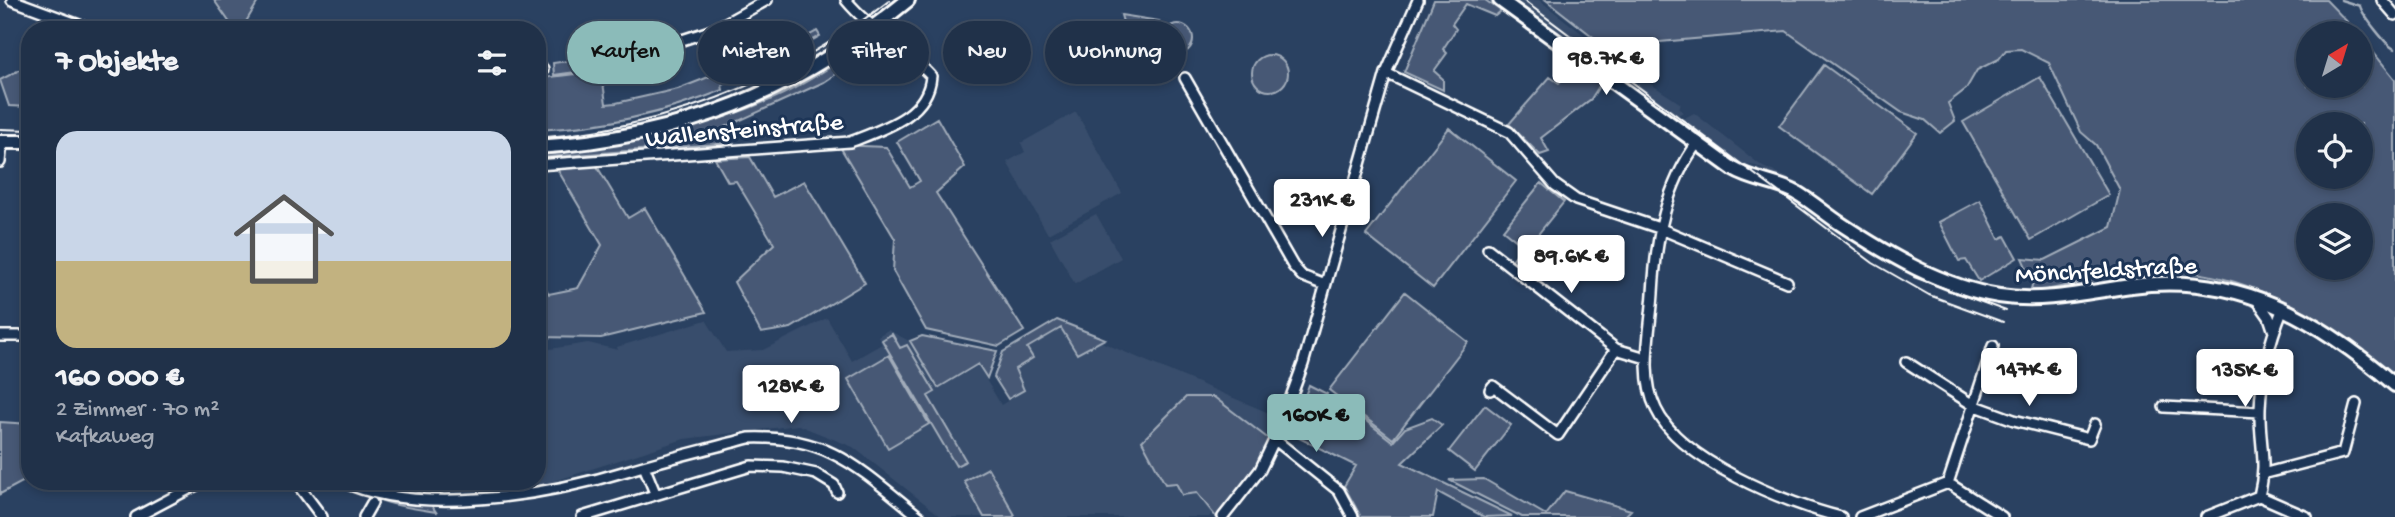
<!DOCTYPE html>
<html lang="de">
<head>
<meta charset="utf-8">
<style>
  body { margin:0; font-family:"Gochi Hand",sans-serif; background:#2d3d53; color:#f1f3f6; height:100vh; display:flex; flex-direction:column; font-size:26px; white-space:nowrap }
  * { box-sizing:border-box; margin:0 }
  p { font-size:23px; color:#a2a9b4 }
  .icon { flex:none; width:38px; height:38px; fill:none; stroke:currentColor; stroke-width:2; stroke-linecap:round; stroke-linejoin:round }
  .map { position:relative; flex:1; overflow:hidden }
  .drawer { position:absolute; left:21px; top:21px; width:525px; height:469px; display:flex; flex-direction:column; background:#203149; border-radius:28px; box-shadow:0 4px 10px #0003,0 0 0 2px #3d4c61 }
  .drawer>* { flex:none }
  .hud { position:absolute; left:567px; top:21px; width:665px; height:63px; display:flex; gap:14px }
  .needle { width:46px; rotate:38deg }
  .buttons { position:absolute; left:2296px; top:21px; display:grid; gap:14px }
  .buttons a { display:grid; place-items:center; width:77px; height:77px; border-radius:50%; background:#203149; box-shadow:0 4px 10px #0003,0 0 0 2px #3d4c61; font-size:35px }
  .price { position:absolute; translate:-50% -60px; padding:0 16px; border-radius:7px; background:#fff; color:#222; font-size:23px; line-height:46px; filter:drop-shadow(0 2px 4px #0008) }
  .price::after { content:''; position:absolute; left:50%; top:42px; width:21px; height:16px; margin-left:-10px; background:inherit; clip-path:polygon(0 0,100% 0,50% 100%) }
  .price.current { background:#8bbbb9; color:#111 }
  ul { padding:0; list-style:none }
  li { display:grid; align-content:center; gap:14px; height:371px; padding:0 35px }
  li+li { border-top:2px solid #3d4c61 }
  li span { display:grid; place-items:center; height:217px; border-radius:21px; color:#555 }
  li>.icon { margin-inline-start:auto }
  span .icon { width:126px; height:126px; fill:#fffc; stroke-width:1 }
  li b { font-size:30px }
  h2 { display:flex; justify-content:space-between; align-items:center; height:84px; padding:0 35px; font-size:30px }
  .pill { padding:0 24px; border-radius:32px; background:#203149; box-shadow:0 4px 10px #0003,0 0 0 2px #3d4c61; font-size:24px; line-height:63px }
  .pill.current { background:#8bbbb9; color:#111 }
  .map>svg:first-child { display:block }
  .built { fill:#394e6c }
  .green { fill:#465975; stroke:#a2acba; stroke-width:2; fill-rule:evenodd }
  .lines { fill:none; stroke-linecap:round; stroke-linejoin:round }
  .stream { stroke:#a7b1be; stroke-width:2.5 }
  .street-casing { stroke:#fff; stroke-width:14 }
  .secondary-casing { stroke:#fff; stroke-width:18 }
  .street { stroke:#1d3557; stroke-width:9 }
  .secondary { stroke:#1d3557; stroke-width:12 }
  .tram { stroke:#fff; stroke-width:2 }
  .labels { text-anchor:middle; stroke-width:6; stroke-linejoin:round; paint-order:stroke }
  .street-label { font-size:26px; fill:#fff; stroke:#1d3557 }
</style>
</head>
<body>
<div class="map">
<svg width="2395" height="517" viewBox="0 0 2395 517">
  <rect width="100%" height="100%" fill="#2a4161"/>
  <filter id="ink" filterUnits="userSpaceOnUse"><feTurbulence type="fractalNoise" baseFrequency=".0143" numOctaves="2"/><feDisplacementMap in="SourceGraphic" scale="14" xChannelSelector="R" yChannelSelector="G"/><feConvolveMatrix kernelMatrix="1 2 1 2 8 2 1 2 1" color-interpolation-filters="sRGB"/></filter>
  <g filter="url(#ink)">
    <!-- built -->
    <path class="built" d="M1517 0H1539L1622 65 1681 104 1679 108 1683 112 1673 118 1537 19Z
      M1076 112 1122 193 1048 234 1007 162 1025 152 1021 143Z
      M1694 113 1763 167 1797 182 1824 202 1756 166 1736 163 1686 127 1681 120Z
      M1096 214 1121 258 1075 284 1050 239Z
      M827 318 852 361 882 344 878 336 888 330 909 341 938 389 978 366 1001 405 1025 390 1016 369 1034 358 1028 348 1061 329 1076 355 1101 342 1276 416 1253 464 1209 517H942L853 447 798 425 684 439 536 487 533 481H537V351L588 343 618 350 617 347 706 320 726 352 763 350Z"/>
    <!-- green -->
    <path class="green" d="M214 0H259L241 30H235Z
      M1434 0H1485L1501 11 1495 16 1466 4 1452 24 1456 29 1443 49 1447 53 1434 71 1443 79V90L1404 72Z
      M1546 0H2326L2358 33H2308V86H2361V37L2395 79V378C2328 319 2239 264 2146 271 2107 274 2069 288 2030 292L2033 282 2022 258 2045 260 2111 227 2120 190 2096 145 2081 132 2049 63 2021 49 2006 50 1999 59 1977 70 1966 89 1948 103 1955 121 1940 133 1925 120 1901 112 1786 31 1648 43 1619 57ZM2308 124H2361V177H2308ZM2308 215H2361V268H2308Z
      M1121 15 1159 21 1153 31 1139 36 1125 29Z
      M1163 39a15 15 0 1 1 30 0a15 15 0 1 1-30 0Z
      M817 31 820 36 765 67 722 85 723 90C664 114 601 127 537 130V98L545 97 542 78 609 70 611 80 603 82 606 104 616 103 678 89 747 62 750 67Z
      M866 44 867 53 824 82 721 129 730 143 537 158V152C623 144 704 131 783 94 812 80 839 61 866 44Z
      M617 54 619 66 554 75 553 63Z
      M1252 73a18 18 0 1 1 36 0a18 18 0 1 1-36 0Z
      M1563 59 1601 83 1591 99 1541 138 1549 152 1540 155 1509 124 1550 77 1559 83 1566 75 1558 66Z
      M1824 65 1917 133 1872 194 1779 126Z
      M27 66 30 107 9 106 0 80Z
      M2040 77 2109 195 2031 240 1963 122Z
      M937 118 965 167 936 193 1024 331 999 346 926 330 893 271 895 239 839 145 886 147 910 187 920 181 897 142Z
      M1449 128 1516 181 1433 288 1366 235Z
      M750 157 773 197 804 181 865 283 791 328 761 333 734 282 774 244 736 181 728 182 715 159Z
      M595 163 628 218 645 208 706 312 601 338 537 337V275L549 294 578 288 602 245 556 167Z
      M1541 183 1564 202 1515 263 1512 260 1523 246 1503 230Z
      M1980 200 1999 239 2005 236 2017 258 1979 281 1966 260 1959 261 1939 222Z
      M1405 292 1468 342 1393 439 1329 390Z
      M1057 320 1105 339 1077 354 1061 328 1027 348 1033 358 1015 369 1024 390 1008 399 994 377 1003 352Z
      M892 334 900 348 907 345 935 392 928 396 966 461 956 466 882 340Z
      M922 336 997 351 987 378 978 364 938 388 910 341Z
      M889 355 929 424 888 448 848 379Z
      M1309 385 1327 394 1325 398 1331 402 1335 397 1393 442 1405 428 1432 418 1442 425 1402 463 1512 516 1484 517 1438 492 1433 517H1361L1344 486 1356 466 1291 434Z
      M1186 397H1214L1270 440 1256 468 1216 517 1197 493 1182 495 1176 483 1165 484 1142 441Z
      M1485 405 1511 425 1475 471 1449 451Z
      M0 422 30 424V478L0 494Z
      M988 468 1015 515 1013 517H984L964 481Z
      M1484 479 1546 515 1565 491 1631 510 1624 517H1522L1449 480Z
      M348 481H382L390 494 405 497 422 491 436 512C404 507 373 504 348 481Z"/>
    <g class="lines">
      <!-- stream -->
      <path class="stream" d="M2341 0 2360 6C2362 14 2388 48 2395 49"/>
      <!-- street casing -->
      <g class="street-casing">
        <path id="street" d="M12 0 93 30
          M2382 0 2395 15
          M645 52 713 30 767 0
          M537 69H543
          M1386 73 1509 132 1555 185 1576 200 1659 228 1787 282
          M1185 78 1293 266 1302 276 1325 285
          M1698 142C1665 186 1656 239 1653 293 1651 329 1639 374 1656 409 1680 461 1788 504 1841 517
          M0 162 2 142
          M537 165 850 142C883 129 928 116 931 76 905 48 871 30 846 0
          M1488 249 1616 349 1646 358
          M2257 300 2269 317 2274 332
          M0 336H30
          M1906 362 1973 405 2014 420 2089 439 2095 424
          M1490 390 1493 386 1558 435 1616 349
          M2164 407 2260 412
          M1274 439 1339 491 1353 517
          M644 466 655 493
          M2266 473 2343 453 2356 404
          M295 481 322 517
          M341 481C416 517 546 496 630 470 669 458 709 449 749 438 830 435 861 470 920 517
          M1948 483 1993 346
          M2259 496C2268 461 2259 443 2260 409 2261 374 2270 340 2283 308
          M2259 496 2307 517
          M136 517 204 481
          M364 517 372 503
          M582 517 751 466 783 467 816 474 834 485 837 492
          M1223 517 1260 470 1279 430 1303 364 1386 73 1418 0
          M1860 517 1948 483 2002 517
          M2206 517 2259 496"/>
      </g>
      <!-- secondary casing -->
      <g class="secondary-casing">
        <path id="secondary" d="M1500 0 1733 169C1753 181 1777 182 1797 193 1812 202 1826 214 1841 224 1888 255 1943 287 1999 296 2044 303 2087 292 2131 286 2238 272 2316 317 2395 385
          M0 142H30
          M537 147C683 137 795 93 908 0"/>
      </g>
      <!-- street -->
      <use href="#street" class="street"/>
      <!-- secondary -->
      <use href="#secondary" class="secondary"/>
      <!-- tram -->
      <path class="tram" d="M1523 0 1873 263 1929 295 2003 322
        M0 129 30 130
        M537 138C668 127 786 81 890 0
        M1914 277 2006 311"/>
    </g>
  </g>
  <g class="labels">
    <!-- street labels -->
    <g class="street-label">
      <text transform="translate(744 128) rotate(-5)" y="9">Wallensteinstraße</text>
      <text transform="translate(2106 268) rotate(-3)" y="9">Mönchfeldstraße</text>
    </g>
  </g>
</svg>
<div class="buttons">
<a><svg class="needle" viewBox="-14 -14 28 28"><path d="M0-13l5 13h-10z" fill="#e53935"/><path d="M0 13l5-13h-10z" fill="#a2a9b4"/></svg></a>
<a><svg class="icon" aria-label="locate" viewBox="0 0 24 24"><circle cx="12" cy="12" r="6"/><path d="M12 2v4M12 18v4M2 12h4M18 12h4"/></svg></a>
<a><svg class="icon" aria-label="layers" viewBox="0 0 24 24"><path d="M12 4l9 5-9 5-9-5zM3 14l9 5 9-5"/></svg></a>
</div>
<b class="price" style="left:1606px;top:97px">98.7K €</b>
<b class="price" style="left:1322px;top:239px">231K €</b>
<b class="price" style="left:1571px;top:295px">89.6K €</b>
<b class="price" style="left:2029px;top:408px">147K €</b>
<b class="price" style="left:2245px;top:409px">135K €</b>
<b class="price" style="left:791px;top:425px">128K €</b>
<b class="price current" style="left:1316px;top:454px">160K €</b>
<div class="hud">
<a class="pill current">Kaufen</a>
<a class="pill">Mieten</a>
<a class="pill">Filter</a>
<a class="pill">Neu</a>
<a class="pill">Wohnung</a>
</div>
<section class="drawer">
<h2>7 Objekte<svg class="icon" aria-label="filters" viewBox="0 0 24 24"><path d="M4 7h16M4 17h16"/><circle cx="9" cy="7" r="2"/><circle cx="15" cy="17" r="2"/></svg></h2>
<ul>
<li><span style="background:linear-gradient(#c9d6e8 60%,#c2b280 0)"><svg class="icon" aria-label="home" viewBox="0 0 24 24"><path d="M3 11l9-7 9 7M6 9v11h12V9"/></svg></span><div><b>160 000 €</b><p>2 Zimmer · 70 m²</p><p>Kafkaweg</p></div></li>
</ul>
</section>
</div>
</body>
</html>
